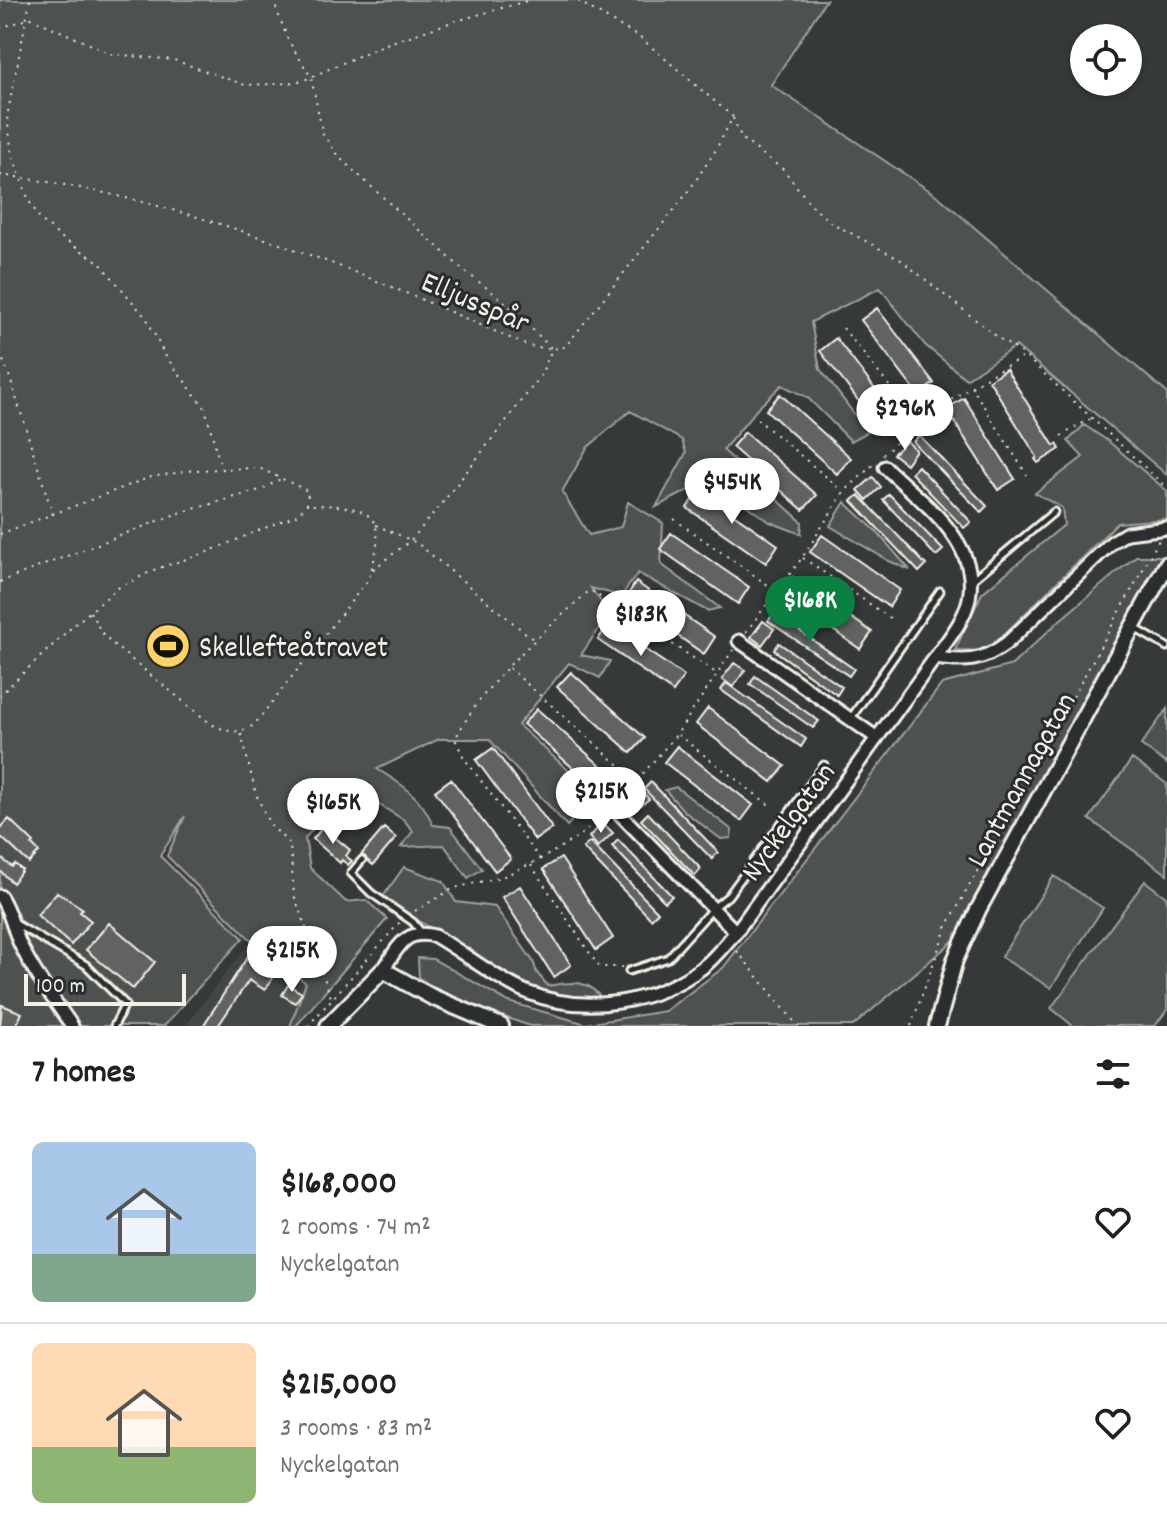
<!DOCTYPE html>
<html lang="en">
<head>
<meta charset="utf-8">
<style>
  body { margin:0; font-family:Dekko,sans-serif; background:#f2f2f2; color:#202124; height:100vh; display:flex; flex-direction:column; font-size:30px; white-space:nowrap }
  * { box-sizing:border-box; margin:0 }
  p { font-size:26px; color:#757577 }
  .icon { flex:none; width:44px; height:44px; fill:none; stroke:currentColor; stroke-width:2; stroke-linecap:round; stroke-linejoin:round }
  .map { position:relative; height:1026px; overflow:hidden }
  .sheet { display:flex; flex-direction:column; background:#fff; flex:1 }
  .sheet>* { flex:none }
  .tools { position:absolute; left:1070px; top:24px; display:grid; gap:16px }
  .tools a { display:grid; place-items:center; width:72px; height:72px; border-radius:50%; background:#fff; box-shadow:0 2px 6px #0004; font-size:40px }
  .scale { position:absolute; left:24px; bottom:20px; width:162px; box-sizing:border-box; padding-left:8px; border:4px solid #f4f1e8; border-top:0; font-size:22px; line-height:28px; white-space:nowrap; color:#f4f1e8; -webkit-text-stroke:6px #2a2d2e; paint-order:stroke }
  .price { position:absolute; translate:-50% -68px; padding:0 18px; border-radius:28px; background:#fff; color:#222; font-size:26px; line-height:52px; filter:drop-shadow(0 2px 4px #0008) }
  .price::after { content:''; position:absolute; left:50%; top:48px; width:24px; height:18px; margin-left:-12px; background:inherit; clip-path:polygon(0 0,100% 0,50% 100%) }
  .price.on { background:#0b8043; color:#fff }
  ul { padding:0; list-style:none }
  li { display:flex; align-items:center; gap:24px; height:200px; padding:0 32px }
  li+li { border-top:2px solid #e0e0e0 }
  li span { display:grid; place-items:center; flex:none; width:224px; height:160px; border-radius:12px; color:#555 }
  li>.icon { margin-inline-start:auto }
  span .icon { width:96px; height:96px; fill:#fffc; stroke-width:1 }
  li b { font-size:34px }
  h2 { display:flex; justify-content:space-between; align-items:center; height:96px; padding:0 32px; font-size:34px }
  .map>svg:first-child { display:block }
  .built { fill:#434645 }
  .green { fill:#4e514f; stroke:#a1a19c; stroke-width:2 }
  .building { fill:#616362; stroke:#f4f1e8; stroke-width:2 }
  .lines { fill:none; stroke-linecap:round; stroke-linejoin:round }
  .service-casing { stroke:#f4f1e8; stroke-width:11 }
  .minor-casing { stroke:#f4f1e8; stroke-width:17 }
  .tertiary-casing { stroke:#f4f1e8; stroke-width:20 }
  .path { stroke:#f4f1e8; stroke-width:2; stroke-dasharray:2 6; stroke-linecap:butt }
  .service { stroke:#2a2d2e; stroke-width:5 }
  .minor { stroke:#2a2d2e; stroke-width:11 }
  .tertiary { stroke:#2a2d2e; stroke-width:14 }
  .labels { text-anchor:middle; stroke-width:6; stroke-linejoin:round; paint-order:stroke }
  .street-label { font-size:30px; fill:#f4f1e8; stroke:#2a2d2e }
  .poi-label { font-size:30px; fill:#f4f1e8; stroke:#2a2d2e; text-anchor:start }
</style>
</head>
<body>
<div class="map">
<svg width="1167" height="1026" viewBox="0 0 1167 1026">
  <rect width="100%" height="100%" fill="#363939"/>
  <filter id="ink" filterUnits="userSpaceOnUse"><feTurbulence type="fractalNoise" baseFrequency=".0125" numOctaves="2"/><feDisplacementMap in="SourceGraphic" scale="16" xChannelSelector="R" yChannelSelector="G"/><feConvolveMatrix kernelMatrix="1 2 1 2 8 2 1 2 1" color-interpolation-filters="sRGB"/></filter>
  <g filter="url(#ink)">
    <!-- built -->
    <path class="built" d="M251 941 313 984 286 1026H185Z"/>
    <!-- green -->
    <path class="green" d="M0 0H826L771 85 939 197 1167 393V475L1016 346 966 379 925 345 880 288 811 322 820 369 868 432 851 441 807 397 782 385 758 408 723 450 802 522 801 534 770 522 714 483 691 489 656 507 686 453 682 440 630 411 587 448 562 492 589 535 621 527 628 502 663 523 661 564 720 608 707 611 638 573 621 596 591 588 609 613 581 655 610 661 600 678 569 663 518 725 596 795 567 826 489 739H439L377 769C402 784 422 797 433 825L450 827 482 869 468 878 444 845 401 847 413 831 404 820 350 787 305 838 310 868 346 902 366 900 387 919 296 1026H290L306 983 247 936 167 856 185 816 160 856 243 938 164 1026H0Z
      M1084 425 1108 441 1167 491V519L1117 523 987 651 955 650 982 593 1064 525 1062 508 1035 493 1083 457 1068 441Z
      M845 502 876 531 910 570 889 561 830 526Z
      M1136 556H1161L1159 569 952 942 853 1026H530L456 1000 419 978 418 958 433 959 509 1002 586 1024 665 1011 723 968 942 684 1012 665 1060 620Z
      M1167 709V764L1141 745Z
      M1132 759 1167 784V874L1089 819Z
      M676 787 732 830 731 838 721 839 685 812 665 790Z
      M404 867 443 881 456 902 495 907 533 961 537 973 548 986C572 982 589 978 603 1001L574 1000 531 990 382 898Z
      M1054 876 1103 908 1051 988 1001 957Z
      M1145 881 1167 898V1010L1155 1026H1073L1051 1008Z"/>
    <!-- building -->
    <path class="building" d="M877 308 934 383 918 395 861 320Z
      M836 338 894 414 878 426 820 351Z
      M1006 369 1054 446 1057 444 1060 449 1038 463 1035 459 1037 457 989 380Z
      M780 394 851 458 837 474 766 410Z
      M964 398 1015 479 998 490 946 409Z
      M745 432 817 495 803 510 732 447Z
      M919 435 987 506 981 512 913 442Z
      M907 441 916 450 906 464 893 454Z
      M918 466 971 522 964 528 911 473Z
      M873 477 881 487 867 500 858 490Z
      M699 490 778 545 766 563 687 508Z
      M889 494 943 550 936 556 883 500Z
      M859 495 926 565 919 572 852 501Z
      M671 533 749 587 738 604 660 549Z
      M822 535 900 590 889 607 810 552Z
      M793 577 872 632 860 649 782 594Z
      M636 582 715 637 704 654 625 599Z
      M774 613 854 669 849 676 768 621Z
      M763 621 774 629 762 645 751 637Z
      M608 624 684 676 673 692 598 640Z
      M779 643 842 687 837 695 774 650Z
      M734 663 745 670 733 687 722 679Z
      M571 672 645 738 631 753 557 687Z
      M755 676 819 721 813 728 750 684Z
      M726 683 806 739 801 747 721 690Z
      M708 708 785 766 772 782 696 724Z
      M537 709 611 775 598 790 523 724Z
      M677 746 753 805 741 821 664 762Z
      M493 748 552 828 535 840 476 760Z
      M451 779 511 859 495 871 435 791Z
      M651 782 718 852 712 859 644 789Z
      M640 789 649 799 632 812 625 802Z
      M648 813 701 869 695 876 641 820Z
      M9 819 34 843 32 845 39 852 29 863 0 836V829Z
      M603 823 613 833 598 847 589 837Z
      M323 827 350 850 346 856 352 861 348 865 342 860 340 863 313 839Z
      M384 828 396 838 373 865 361 855Z
      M618 840 672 896 665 902 612 846Z
      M590 842 658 912 651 919 583 848Z
      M0 857 12 867 15 864 22 870 13 883 0 871Z
      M561 858 613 938 596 950 543 869Z
      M520 886 571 965 554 977 502 897Z
      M57 892 83 909 80 912 91 921 71 945 37 915Z
      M109 923 155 962 133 989 86 950Z
      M250 953 277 971 265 990 249 980 218 1026H203Z
      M288 985 302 993 295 1003 282 995Z
      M2 1005 22 1013 16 1026H0Z"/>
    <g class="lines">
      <!-- service casing -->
      <g class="service-casing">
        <path id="service" d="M970 582 1054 512
          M1133 627 1167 647
          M851 718 940 591
          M362 860 351 873 371 893 413 922 421 932
          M14 923 86 965 125 1004 114 1026
          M629 971 668 958 713 908 728 896 824 765"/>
      </g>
      <!-- minor casing -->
      <g class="minor-casing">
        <path id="minor" d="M739 641 877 738
          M935 658C966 662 982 662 1007 643L1112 542 1127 533 1167 528
          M614 808 736 932
          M0 896C10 911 13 928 20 944 34 973 54 1000 72 1026
          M383 970C398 948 404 928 435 936 466 954 496 979 529 993 586 1015 654 1004 703 967 715 958 726 943 736 932L935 658C948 639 968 617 970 592 976 538 919 500 885 467"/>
      </g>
      <!-- tertiary casing -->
      <g class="tertiary-casing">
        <path id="tertiary" d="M328 1026 383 970 432 997 501 1026
          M937 1026 955 960 978 910 1167 564"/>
      </g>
      <!-- path -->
      <path class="path" d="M30 0 7 117 12 154 29 201 41 220 59 236 99 262 147 319 164 354 205 408 221 468
        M273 0 288 40 311 77 323 135 342 160 462 269 504 301 552 349 540 377 440 506 411 540 371 571
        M0 28 31 18 112 54 174 60 245 85 277 84 302 81 383 45 449 23 530 0
        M733 118 742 139 784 170 811 205 830 222 901 260 997 337 1024 355
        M0 175C187 198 357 270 528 346L552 349 565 347 688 192 715 151 733 117 642 39 578 1 572 0
        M843 328 917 421
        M0 353 9 375 53 515
        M971 386 1027 475
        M757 419 843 491
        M1061 436 1090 419
        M883 455C929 412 970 385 1025 356L1167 488
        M674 519 775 590
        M376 525 417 543 534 640
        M0 534 151 477 194 470 259 468 308 491 307 505 296 515 205 553 156 569 118 588 74 625 0 695
        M803 558 890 618
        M0 582 176 514 263 489 284 477
        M90 612 102 633 115 646 211 724C228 732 237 735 254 725L368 580C391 514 372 505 308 505
        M746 632 802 558 844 492 875 463
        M509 668 636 780
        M241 734 256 794 269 823 290 845 294 895 332 1000
        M678 735 772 807
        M622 798 677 734 733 650
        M540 859 464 758 455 739C488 677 539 637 590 590L716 673
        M531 865 599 967H622
        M415 911 454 888 502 877 541 859 578 837 606 814
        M737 951 798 1026
        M308 1026 400 922
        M911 1026 946 928 1159 540"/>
      <!-- service -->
      <use href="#service" class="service"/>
      <!-- minor -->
      <use href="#minor" class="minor"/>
      <!-- tertiary -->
      <use href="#tertiary" class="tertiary"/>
    </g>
  </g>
  <!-- icons -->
  <defs>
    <g id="stadium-disc" transform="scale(2.3)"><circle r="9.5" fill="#ffd166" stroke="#2a2d2e"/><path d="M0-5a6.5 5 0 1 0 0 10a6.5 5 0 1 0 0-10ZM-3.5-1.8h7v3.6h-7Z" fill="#111"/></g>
  </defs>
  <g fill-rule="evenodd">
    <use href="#stadium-disc" x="168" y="646"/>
  </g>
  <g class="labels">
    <!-- street labels -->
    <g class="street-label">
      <text transform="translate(476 301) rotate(23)" y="10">Elljusspår</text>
      <text transform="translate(1020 779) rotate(-61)" y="10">Lantmannagatan</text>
      <text transform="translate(787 821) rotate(-54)" y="10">Nyckelgatan</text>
    </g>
    <!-- poi labels -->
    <g class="poi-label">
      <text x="199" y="656">Skellefteåtravet</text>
    </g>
  </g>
</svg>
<div class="tools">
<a><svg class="icon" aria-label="locate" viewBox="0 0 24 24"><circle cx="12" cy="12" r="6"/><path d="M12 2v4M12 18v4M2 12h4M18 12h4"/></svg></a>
</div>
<div class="scale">100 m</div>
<b class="price" style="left:905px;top:452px">$296K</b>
<b class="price" style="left:732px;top:526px">$454K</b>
<b class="price on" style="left:810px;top:644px">$168K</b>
<b class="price" style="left:641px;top:658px">$183K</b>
<b class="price" style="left:601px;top:835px">$215K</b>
<b class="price" style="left:333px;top:846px">$165K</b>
<b class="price" style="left:292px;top:994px">$215K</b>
</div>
<section class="sheet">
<h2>7 homes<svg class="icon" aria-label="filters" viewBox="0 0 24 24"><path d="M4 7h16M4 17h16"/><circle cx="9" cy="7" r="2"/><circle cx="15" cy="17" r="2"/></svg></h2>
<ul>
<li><span style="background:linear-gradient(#a9c7e8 70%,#7fa58c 0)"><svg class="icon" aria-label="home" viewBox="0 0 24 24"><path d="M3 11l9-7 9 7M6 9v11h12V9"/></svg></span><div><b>$168,000</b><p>2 rooms · 74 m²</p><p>Nyckelgatan</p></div><svg class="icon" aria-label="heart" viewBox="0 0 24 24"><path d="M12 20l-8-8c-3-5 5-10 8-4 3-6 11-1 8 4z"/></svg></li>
<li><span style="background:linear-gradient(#ffd9b3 65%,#8fb573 0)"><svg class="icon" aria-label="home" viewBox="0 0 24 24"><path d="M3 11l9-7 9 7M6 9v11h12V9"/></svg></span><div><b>$215,000</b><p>3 rooms · 83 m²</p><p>Nyckelgatan</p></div><svg class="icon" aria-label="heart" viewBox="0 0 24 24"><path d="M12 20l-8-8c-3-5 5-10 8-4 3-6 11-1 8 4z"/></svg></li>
</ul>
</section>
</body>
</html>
